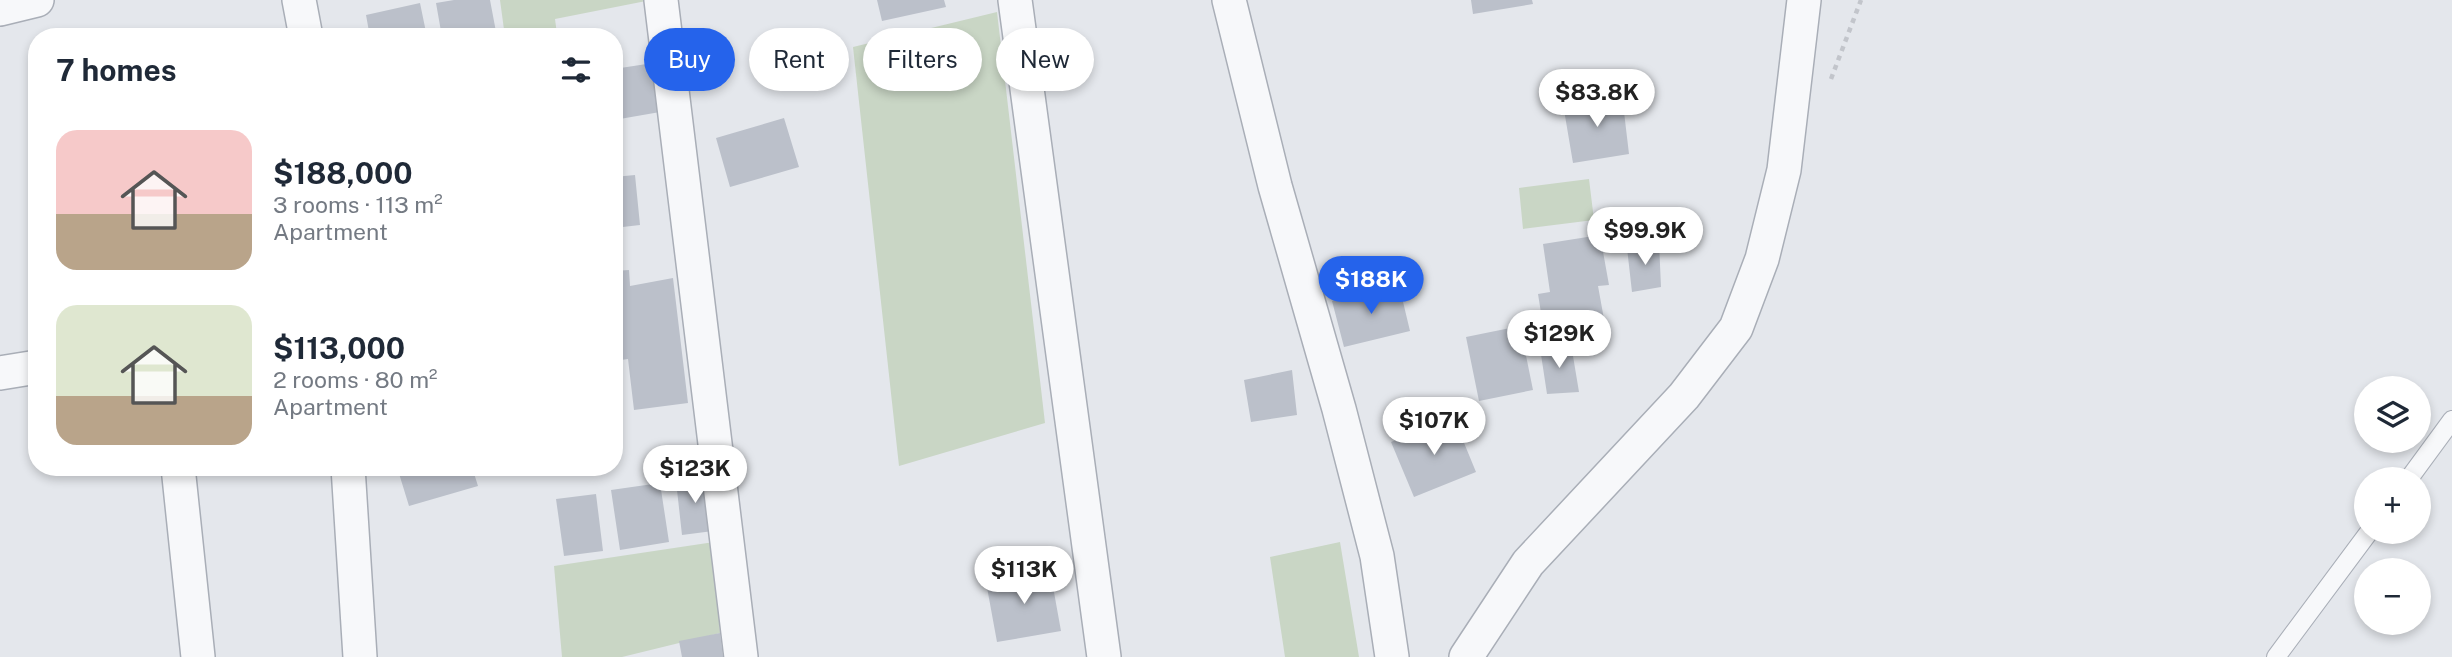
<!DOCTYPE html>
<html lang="en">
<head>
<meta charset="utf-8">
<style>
  body { margin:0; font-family:"Public Sans",sans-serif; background:#f6f6f7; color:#1f2937; height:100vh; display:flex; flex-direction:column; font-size:26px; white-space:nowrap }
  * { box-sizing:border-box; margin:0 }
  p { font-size:23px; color:#747a83 }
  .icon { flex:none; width:38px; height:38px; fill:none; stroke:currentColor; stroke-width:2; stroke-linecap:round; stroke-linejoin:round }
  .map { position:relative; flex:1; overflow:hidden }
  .sheet { position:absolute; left:28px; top:28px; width:595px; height:448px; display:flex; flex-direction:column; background:#fff; border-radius:28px; box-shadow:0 4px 10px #0003 }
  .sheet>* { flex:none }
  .hud { position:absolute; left:644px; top:28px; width:665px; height:63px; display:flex; gap:14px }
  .tools { position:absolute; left:2354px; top:376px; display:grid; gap:14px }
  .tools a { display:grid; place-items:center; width:77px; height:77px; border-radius:50%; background:#fff; box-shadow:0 4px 10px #0003; font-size:35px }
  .price { position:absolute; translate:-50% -60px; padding:0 16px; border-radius:24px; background:#fff; color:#222; font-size:23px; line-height:46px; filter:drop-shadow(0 2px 4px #0008) }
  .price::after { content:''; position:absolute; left:50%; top:42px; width:21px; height:16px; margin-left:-10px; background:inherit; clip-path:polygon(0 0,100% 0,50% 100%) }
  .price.selected { background:#2563eb; color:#fff }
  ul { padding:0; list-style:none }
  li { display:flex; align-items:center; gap:21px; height:175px; padding:0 28px }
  li span { display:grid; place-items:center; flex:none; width:196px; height:140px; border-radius:21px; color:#555 }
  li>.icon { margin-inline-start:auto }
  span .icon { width:84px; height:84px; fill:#fffc; stroke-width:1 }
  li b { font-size:30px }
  h2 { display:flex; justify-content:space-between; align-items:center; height:84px; padding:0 28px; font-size:30px }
  .tag { padding:0 24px; border-radius:32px; background:#fff; box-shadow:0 4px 10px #0003; font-size:24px; line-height:63px }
  .tag.selected { background:#2563eb; color:#fff }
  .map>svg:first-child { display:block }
  .green { fill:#c9d6c5 }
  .building { fill:#bbc0ca }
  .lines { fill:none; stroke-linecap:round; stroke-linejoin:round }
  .service-casing { stroke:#a9aeb7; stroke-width:20 }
  .minor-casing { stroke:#a9aeb7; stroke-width:36 }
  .path { stroke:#c2c5cb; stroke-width:4.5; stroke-dasharray:5 5; stroke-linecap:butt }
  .service { stroke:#f7f8fa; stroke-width:18 }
  .minor { stroke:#f7f8fa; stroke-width:33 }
</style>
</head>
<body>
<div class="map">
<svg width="2452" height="657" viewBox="0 0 2452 657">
  <rect width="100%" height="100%" fill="#e4e7ec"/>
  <!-- green -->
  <path class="green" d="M500 0H646V1L555 19 557 34 505 37Z
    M997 12 1045 423 899 466 853 47Z
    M1589 179 1594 220 1523 229 1519 188Z
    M714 542 720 633 622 657H562L554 566Z
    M1340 542 1359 657H1285L1270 557Z"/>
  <!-- building -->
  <path class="building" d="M454 0H490L497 37H442L436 3Z
    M877 0H944L946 7 882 21Z
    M1471 0H1532L1533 4 1473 14Z
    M420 3 427 37H370L366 15Z
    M653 63 660 112 614 120V69Z
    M1622 95 1629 154 1573 163 1563 104Z
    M784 118 799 167 730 187 716 138Z
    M635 175 640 225 614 228V177Z
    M1600 235 1609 285 1598 286 1606 330 1545 338 1538 294 1550 292 1543 244Z
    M1659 242 1661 287 1632 292 1627 248Z
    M629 270 630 286 673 278 688 403 634 410 628 359 614 361V271Z
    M1399 285 1410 331 1344 347 1332 301Z
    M1520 326 1533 390 1479 401 1466 337Z
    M1571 344 1579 392 1547 394 1540 348Z
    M1292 370 1297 415 1251 422 1244 380Z
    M1453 416 1476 472 1414 497 1391 442Z
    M397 467H472L478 486 409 506Z
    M708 475 713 531 682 535 676 481Z
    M660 483 669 542 620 550 611 490Z
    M596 494 603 551 564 556 556 499Z
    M1050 570 1061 631 997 642 986 582Z
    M720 633 723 657H682L679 641Z"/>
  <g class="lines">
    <!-- service casing -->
    <g class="service-casing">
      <path id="service" d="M2408 480 2452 420
        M2276 657 2369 532"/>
    </g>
    <!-- minor casing -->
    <g class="minor-casing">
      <path id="minor" d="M299 0 306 37
        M661 0 741 657
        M1015 0 1104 657
        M1229 0 1275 186 1339 409 1377 556 1392 657
        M0 9 37 0
        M0 373 37 367
        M178 467 198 657
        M348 467 360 657
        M1466 657 1528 563 1684 396 1736 328 1762 259 1784 170 1804 0"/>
    </g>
    <!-- path -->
    <path class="path" d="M1831 79 1861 0"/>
    <!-- service -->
    <use href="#service" class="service"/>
    <!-- minor -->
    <use href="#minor" class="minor"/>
  </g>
</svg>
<div class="tools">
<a><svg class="icon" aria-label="layers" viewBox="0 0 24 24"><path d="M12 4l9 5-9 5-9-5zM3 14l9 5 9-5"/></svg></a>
<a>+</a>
<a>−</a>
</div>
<b class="price" style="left:1597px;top:129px">$83.8K</b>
<b class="price" style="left:1645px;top:267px">$99.9K</b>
<b class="price selected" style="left:1371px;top:316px">$188K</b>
<b class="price" style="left:1559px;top:370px">$129K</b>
<b class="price" style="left:1434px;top:457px">$107K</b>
<b class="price" style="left:695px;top:505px">$123K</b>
<b class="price" style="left:1024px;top:606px">$113K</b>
<div class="hud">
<a class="tag selected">Buy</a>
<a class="tag">Rent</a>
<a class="tag">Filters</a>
<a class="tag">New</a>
</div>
<section class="sheet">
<h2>7 homes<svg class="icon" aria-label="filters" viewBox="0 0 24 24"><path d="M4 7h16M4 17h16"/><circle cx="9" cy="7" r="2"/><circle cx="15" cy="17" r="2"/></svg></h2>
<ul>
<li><span style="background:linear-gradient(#f6c9c9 60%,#b9a48a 0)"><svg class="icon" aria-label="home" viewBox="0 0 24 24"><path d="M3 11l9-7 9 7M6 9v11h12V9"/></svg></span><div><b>$188,000</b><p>3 rooms · 113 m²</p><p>Apartment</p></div></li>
<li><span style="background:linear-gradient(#dfe7d0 65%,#b9a48a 0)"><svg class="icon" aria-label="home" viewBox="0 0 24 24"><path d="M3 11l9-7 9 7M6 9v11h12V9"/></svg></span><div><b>$113,000</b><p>2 rooms · 80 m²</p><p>Apartment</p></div></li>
</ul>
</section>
</div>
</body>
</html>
